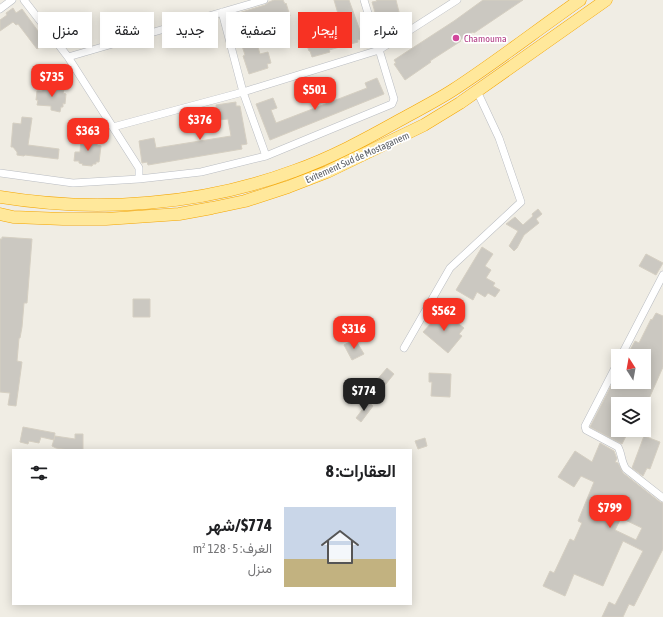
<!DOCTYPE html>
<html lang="ar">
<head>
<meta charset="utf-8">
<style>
  body { margin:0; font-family:"Asap Condensed",Vazirmatn,sans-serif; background:#f6f6f6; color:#202124; direction:rtl; height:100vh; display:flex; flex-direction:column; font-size:15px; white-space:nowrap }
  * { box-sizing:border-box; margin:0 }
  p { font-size:13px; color:#757577 }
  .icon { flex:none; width:22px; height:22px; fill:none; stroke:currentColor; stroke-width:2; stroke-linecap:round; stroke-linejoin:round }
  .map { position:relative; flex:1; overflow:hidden; direction:ltr }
  .sheet { position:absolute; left:12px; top:449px; width:400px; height:156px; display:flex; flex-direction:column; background:#fff; border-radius:0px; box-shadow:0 2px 10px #0003; direction:rtl }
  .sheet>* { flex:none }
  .banner { position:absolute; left:12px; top:12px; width:400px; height:36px; direction:rtl; display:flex; gap:8px }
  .needle { width:26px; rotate:349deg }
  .buttons { position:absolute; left:611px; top:349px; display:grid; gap:8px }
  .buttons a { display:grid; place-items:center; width:40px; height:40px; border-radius:0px; background:#fff; box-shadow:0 2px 10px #0003; font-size:20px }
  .price { position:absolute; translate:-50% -34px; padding:0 9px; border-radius:8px; background:#f73223; color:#fff; font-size:13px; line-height:26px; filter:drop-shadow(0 1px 2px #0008) }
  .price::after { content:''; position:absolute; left:50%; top:24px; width:12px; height:9px; margin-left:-6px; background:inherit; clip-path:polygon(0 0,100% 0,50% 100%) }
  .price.current { background:#222; color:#fff }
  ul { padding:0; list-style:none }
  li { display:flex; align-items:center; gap:12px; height:100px; padding:0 16px }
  li span { display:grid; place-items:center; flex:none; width:112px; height:80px; border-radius:0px; color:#555 }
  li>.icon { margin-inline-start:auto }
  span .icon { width:48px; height:48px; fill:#fffc; stroke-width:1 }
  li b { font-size:17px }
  h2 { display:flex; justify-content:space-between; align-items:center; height:48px; padding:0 16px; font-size:17px }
  .tag { padding:0 14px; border-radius:0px; background:#fff; box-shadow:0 2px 10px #0003; font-size:14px; line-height:36px }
  .tag.current { background:#f73223; color:#fff }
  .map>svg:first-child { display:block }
  .building { fill:#cbc8c1; stroke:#d5cfc2; fill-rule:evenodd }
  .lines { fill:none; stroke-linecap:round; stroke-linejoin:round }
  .minor-casing { stroke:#b9bcc1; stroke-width:8 }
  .trunk-casing { stroke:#f4a500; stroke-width:13 }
  .minor { stroke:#fff; stroke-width:7 }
  .trunk { stroke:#ffe89b; stroke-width:12 }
  .hotel-dot { fill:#d1479c; stroke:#fff; stroke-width:1.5 }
  .labels { text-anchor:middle; stroke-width:3.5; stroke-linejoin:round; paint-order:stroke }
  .hotel-label { font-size:10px; fill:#b23c85; stroke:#fff; text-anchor:start }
  .street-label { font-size:10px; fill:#5c6066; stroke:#fff }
</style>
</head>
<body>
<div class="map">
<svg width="663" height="617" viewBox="0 0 663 617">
  <rect width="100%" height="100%" fill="#f0ede4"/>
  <!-- building -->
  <path class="building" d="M274 0H283L285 4 286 3 290 16 285 18 286 20 276 23 274 16 251 23 260 54 268 52 271 63 267 64 268 68 249 74 243 56 245 55 232 15 265 5 269 2Z
    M334 0H349L363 39 357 40 358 42 329 50 330 52 312 57 310 51H309L304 38 309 37 308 34 318 31 321 38 343 31Z
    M376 0H396L403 28 399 31 386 35 385 32 381 33 372 2 377 1Z
    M483 0H523L474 33 473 32 460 40 461 41 430 61 431 62 405 80 394 64 396 63 394 60 454 21Z
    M13 8 16 13 22 9 46 42 37 49 18 24 16 25 13 22 0 31V20L7 15 6 13Z
    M377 78 384 94 270 140 256 104 273 98 277 108 271 110 276 123 367 88 365 83Z
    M46 85 62 87V90H64L63 93 66 94 65 104 63 103V107H61L60 112 51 110V106L37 105 38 100H36L37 91H42L43 88 45 89Z
    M236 102V106H240L247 144 241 145 242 149 148 165 147 162 142 163 139 141 154 138 156 148 231 136 228 119 218 120 216 105Z
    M22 117 32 118 28 145 59 149 58 159 25 155 24 156 17 155V152L13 147H11L13 123 21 124Z
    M86 136 95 137 94 142 97 143V145L101 146 99 162H96V164H93L92 166 82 165 83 164 79 163V161H74L75 152H80L81 138H85Z
    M538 209 542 214 536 219 539 223 524 235 517 248 514 251 509 246 518 231 506 224 515 217 523 225 533 216 532 214Z
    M2 237 32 239 27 303H24L22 327 20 338H19L17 361 22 362 16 406 8 405 10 393 0 392V239H2Z
    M482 247 493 254 485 266 491 270 486 278 495 283 493 286 500 290 495 297 488 293 485 297 477 292 473 300 456 290Z
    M646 254 663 263 656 275 639 266Z
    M133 299H150V317H133Z
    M442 311 464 328 459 334 462 336 448 353 423 332Z
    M656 313 663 316V367L644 410V400L642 404H618V430H629L622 444 590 427 613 382H644V356H627L635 341 639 343 651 319 652 320Z
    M355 339 364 354 352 360 344 345Z
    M387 368 394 374 372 401 364 395Z
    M429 373 451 374 450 397 431 396 432 382H429Z
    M368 402 373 406 361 422 356 418Z
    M23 427 55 433 54 440 41 437 39 443 29 441 28 444 20 442Z
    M75 434H83V450H69L56 448 52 446 55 436 75 439Z
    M644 436 660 442 650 469 647 468 643 476 632 468Z
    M425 438 427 446 418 449 415 441Z
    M600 443 614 451 617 459 615 462 618 463 623 473 660 502 663 503V549L634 606 629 604 623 617H602L609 602 615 605 643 551 623 541 603 586 574 574 565 596 543 586 550 571 554 573 570 539 574 541 582 523 578 521 594 482 581 476 574 487 558 477 575 451 592 462ZM621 518 642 528 636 540 615 530Z"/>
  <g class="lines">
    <!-- minor casing -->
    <g class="minor-casing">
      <path id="minor" d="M24 0 68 57 139 168V179
        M0 9 12 0
        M222 12 243 92 266 156
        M68 57 264 0
        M113 127 243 92 379 50 457 0
        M0 173 73 183 139 179 201 172 266 156 392 104 394 99 364 0
        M404 348 450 268 521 202 499 138 477 91
        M621 356 663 275
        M618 362 585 426 586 430 618 447C622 454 621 462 626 469L663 498"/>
    </g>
    <!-- trunk casing -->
    <g class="trunk-casing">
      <path id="trunk" d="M0 197C97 213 202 205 294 171 331 158 366 139 400 120 418 110 436 101 453 90 496 62 537 30 580 0
        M0 214 13 217 63 219H106L179 214 212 208 245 201 288 187 327 172 424 125 460 103 606 0"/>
    </g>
    <!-- minor -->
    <use href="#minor" class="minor"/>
    <!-- trunk -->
    <use href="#trunk" class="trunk"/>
  </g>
  <!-- markers -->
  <circle class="hotel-dot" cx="456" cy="38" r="4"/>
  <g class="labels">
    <!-- hotel labels -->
    <g class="hotel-label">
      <text x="464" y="42">Chamouma</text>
    </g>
    <!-- street labels -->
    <g class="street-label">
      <text transform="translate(357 157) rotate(-24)" y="4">Evitement Sud de Mostaganem</text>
    </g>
  </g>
</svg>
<div class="buttons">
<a><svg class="needle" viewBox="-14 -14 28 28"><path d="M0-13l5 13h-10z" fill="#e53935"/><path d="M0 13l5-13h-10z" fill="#757577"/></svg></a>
<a><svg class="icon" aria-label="layers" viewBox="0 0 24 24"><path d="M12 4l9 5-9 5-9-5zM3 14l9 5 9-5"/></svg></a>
</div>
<b class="price" style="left:52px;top:98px">$735</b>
<b class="price" style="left:315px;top:111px">$501</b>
<b class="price" style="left:200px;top:141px">$376</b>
<b class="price" style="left:88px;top:152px">$363</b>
<b class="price" style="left:444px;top:332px">$562</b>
<b class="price" style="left:354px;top:350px">$316</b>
<b class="price current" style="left:364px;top:412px">$774</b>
<b class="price" style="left:610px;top:529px">$799</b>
<div class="banner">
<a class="tag">شراء</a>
<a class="tag current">إيجار</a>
<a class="tag">تصفية</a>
<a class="tag">جديد</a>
<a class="tag">شقة</a>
<a class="tag">منزل</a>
</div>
<section class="sheet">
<h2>العقارات: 8<svg class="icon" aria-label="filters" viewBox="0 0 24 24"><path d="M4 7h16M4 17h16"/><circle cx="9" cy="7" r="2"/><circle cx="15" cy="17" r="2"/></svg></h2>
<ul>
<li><span style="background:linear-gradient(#c9d6e8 65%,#c2b280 0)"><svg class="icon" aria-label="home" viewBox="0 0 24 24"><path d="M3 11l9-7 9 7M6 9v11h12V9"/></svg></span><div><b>$774/شهر</b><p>الغرف: 5 · 128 m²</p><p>منزل</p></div></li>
</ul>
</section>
</div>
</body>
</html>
